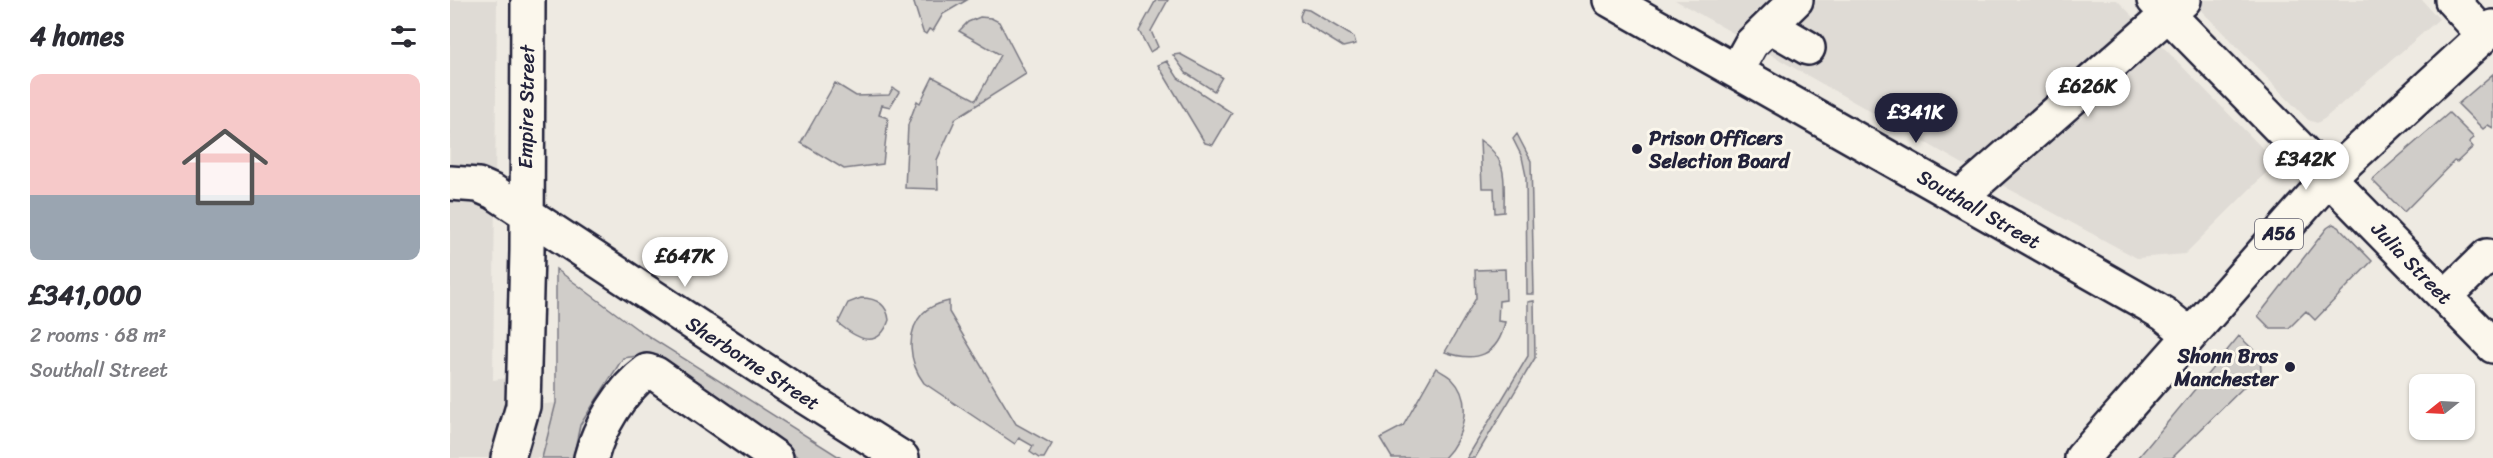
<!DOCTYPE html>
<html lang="en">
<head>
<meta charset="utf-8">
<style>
  body { margin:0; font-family:Sriracha,sans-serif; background:#f2f2f3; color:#2b2b33; height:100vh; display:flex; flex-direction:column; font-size:22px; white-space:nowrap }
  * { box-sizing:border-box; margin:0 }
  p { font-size:20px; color:#7c7c81 }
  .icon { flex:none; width:33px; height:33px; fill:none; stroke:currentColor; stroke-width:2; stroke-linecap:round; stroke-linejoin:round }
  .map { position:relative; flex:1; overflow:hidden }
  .details { display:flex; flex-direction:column; background:#fff; width:450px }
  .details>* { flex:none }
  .needle { width:39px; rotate:252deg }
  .fabs { position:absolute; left:1959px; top:374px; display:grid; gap:12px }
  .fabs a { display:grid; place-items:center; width:66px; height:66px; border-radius:12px; background:#fff; box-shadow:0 2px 4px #0004; font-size:30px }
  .price { position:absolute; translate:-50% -51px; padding:0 14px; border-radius:21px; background:#fff; color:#222; font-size:20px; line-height:39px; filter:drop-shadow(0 2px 3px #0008) }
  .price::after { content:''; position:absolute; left:50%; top:36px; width:18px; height:14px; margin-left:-9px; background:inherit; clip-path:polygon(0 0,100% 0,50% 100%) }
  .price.current { background:#22223b; color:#fff }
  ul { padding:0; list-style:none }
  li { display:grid; align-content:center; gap:12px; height:318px; padding:0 30px }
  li+li { border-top:2px solid #e1e1e2 }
  li span { display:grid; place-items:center; height:186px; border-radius:12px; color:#555 }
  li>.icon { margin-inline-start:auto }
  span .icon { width:108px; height:108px; fill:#fffc; stroke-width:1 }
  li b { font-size:26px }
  h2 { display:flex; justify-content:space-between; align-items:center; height:72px; padding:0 30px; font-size:26px }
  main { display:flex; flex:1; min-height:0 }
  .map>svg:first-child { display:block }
  .built { fill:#dfdbd5 }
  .green { fill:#d0cdc9; stroke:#797882; stroke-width:1.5 }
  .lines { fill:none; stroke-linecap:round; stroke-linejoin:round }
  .minor-casing { stroke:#22223b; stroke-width:38 }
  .highway-casing { stroke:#22223b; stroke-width:38 }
  .minor { stroke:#fbf7ec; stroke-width:33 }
  .highway { stroke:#fbf7ec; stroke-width:33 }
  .poi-dot { fill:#22223b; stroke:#fbf7ec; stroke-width:2 }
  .labels { text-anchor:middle; stroke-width:6; stroke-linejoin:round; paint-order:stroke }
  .shield { fill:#fbf7ec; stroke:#636270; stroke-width:1.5 }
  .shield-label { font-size:18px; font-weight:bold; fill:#22223b }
  .street-label { font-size:20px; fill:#22223b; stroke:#fbf7ec }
  .poi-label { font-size:20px; font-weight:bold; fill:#22223b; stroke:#fbf7ec; text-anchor:start }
</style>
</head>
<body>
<main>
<section class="details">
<h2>4 homes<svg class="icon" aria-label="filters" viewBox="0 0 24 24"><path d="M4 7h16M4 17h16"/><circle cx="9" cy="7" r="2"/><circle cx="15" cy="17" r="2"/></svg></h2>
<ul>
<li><span style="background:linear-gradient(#f6c9c9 65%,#9aa5b1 0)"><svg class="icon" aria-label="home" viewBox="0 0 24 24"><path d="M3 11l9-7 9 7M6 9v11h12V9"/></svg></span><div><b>£341,000</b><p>2 rooms · 68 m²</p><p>Southall Street</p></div></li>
</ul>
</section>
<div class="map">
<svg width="2043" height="458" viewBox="0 0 2043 458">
  <rect width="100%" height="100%" fill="#eeeae2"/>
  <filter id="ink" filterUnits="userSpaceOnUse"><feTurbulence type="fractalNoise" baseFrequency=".0167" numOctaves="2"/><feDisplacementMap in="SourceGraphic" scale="12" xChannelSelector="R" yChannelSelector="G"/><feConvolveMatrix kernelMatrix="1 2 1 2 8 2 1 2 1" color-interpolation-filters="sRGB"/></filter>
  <g filter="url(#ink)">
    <!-- built -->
    <path class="built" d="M0 0H47L43 380 64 377 61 407 106 403 92 458H0Z
      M1225 0H1667L1822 158 1821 168 1735 254 1687 258 1513 164Z
      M1741 0H1972L1989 19 1874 119 1867 123 1858 120Z"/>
    <!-- green -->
    <path class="green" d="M463 0H517L493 14 483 31 479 29 476 34 473 32Z
      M706 0H718L701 31 708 47 700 52 689 31Z
      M853 9 859 10 904 37 906 44 893 47 851 21 850 16Z
      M530 17 541 18 549 22 576 74 506 118 487 160 488 189 455 188 458 125 467 101 470 103 483 77 526 100 551 55 509 31 518 22Z
      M730 54 772 77 764 91 736 73 723 55Z
      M717 61 728 78 782 113 763 145 755 143 708 65Z
      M2043 74V128L2038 125 2033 129 2008 104Z
      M385 83 406 96 439 95 443 88 449 92 440 107 432 105 429 115 438 118 433 164 394 169 351 143Z
      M1999 113 2024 138 2019 142 2023 147 2007 162 2004 161 1954 212 1922 180Z
      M1067 134 1081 161 1084 294H1077L1076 176 1072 157 1063 139Z
      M1030 140C1059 160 1054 180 1054 212L1045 213 1044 188H1032Z
      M1883 224 1889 227 1922 261 1865 320 1856 311 1839 328H1820L1808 316 1877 228Z
      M106 269 187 329 391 458H350L195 355 173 358 130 425 123 458H92L106 403Z
      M1055 269 1056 300 1049 301 1048 321 1055 322C1048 356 1026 363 995 352L1026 298 1025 270Z
      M411 298C426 298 437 304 439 320 428 351 407 339 388 323L398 303Z
      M499 301V312L566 424 602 444 594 458H589L580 452 583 446 569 438 565 444 474 383C459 363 455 332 473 313 480 306 490 303 499 301Z
      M1084 301 1085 358 1025 458H1017L1078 356V302Z
      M1789 336 1810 356 1811 370 1722 458H1688Z
      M986 368C991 372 998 375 1002 379 1024 401 1013 439 994 458H942L930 438 953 426Z"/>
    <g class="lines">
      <!-- minor casing -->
      <g class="minor-casing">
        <path id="minor" d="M1160 0 1699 305 1714 314 1739 334
          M1704 0 2043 346
          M2002 0 2034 35
          M1320 26 1358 48
          M1286 71 1301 44 1346 0
          M0 183 28 185 44 192 352 395 452 458
          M1509 198 1734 0
          M1995 297 2037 256
          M58 458 73 406 77 251 78 0
          M141 458C149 427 171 390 197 371L206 374 326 458"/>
      </g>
      <!-- highway casing -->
      <g class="highway-casing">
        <path id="highway" d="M1632 458 1879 178 2043 27"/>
      </g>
      <!-- minor -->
      <use href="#minor" class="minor"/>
      <!-- highway -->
      <use href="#highway" class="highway"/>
    </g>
  </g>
  <!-- markers -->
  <g class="poi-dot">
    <circle cx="1187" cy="149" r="6"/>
    <circle cx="1840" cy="367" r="6"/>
  </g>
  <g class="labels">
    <!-- shield labels -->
    <rect class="shield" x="1805" y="219" width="48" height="30" rx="4.5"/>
    <g class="shield-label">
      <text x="1829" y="240">A56</text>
    </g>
    <!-- street labels -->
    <g class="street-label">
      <text transform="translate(76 107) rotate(-89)" y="7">Empire Street</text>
      <text transform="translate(1529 209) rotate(30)" y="7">Southall Street</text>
      <text transform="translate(1962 263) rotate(46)" y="7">Julia Street</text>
      <text transform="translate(303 363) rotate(33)" y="7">Sherborne Street</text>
    </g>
    <!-- poi labels -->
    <g class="poi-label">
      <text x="1199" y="145">Prison Officers<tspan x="1199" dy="23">Selection Board</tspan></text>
      <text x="1828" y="363" text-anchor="end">Shonn Bros<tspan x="1828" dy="23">Manchester</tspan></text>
    </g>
  </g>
</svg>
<div class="fabs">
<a><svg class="needle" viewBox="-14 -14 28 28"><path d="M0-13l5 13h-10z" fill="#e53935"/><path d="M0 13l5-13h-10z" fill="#7c7c81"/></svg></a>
</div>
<b class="price" style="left:1638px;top:118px">£626K</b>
<b class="price current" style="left:1466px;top:144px">£341K</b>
<b class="price" style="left:1856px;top:191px">£342K</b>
<b class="price" style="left:235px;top:288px">£647K</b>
</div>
</main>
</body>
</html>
